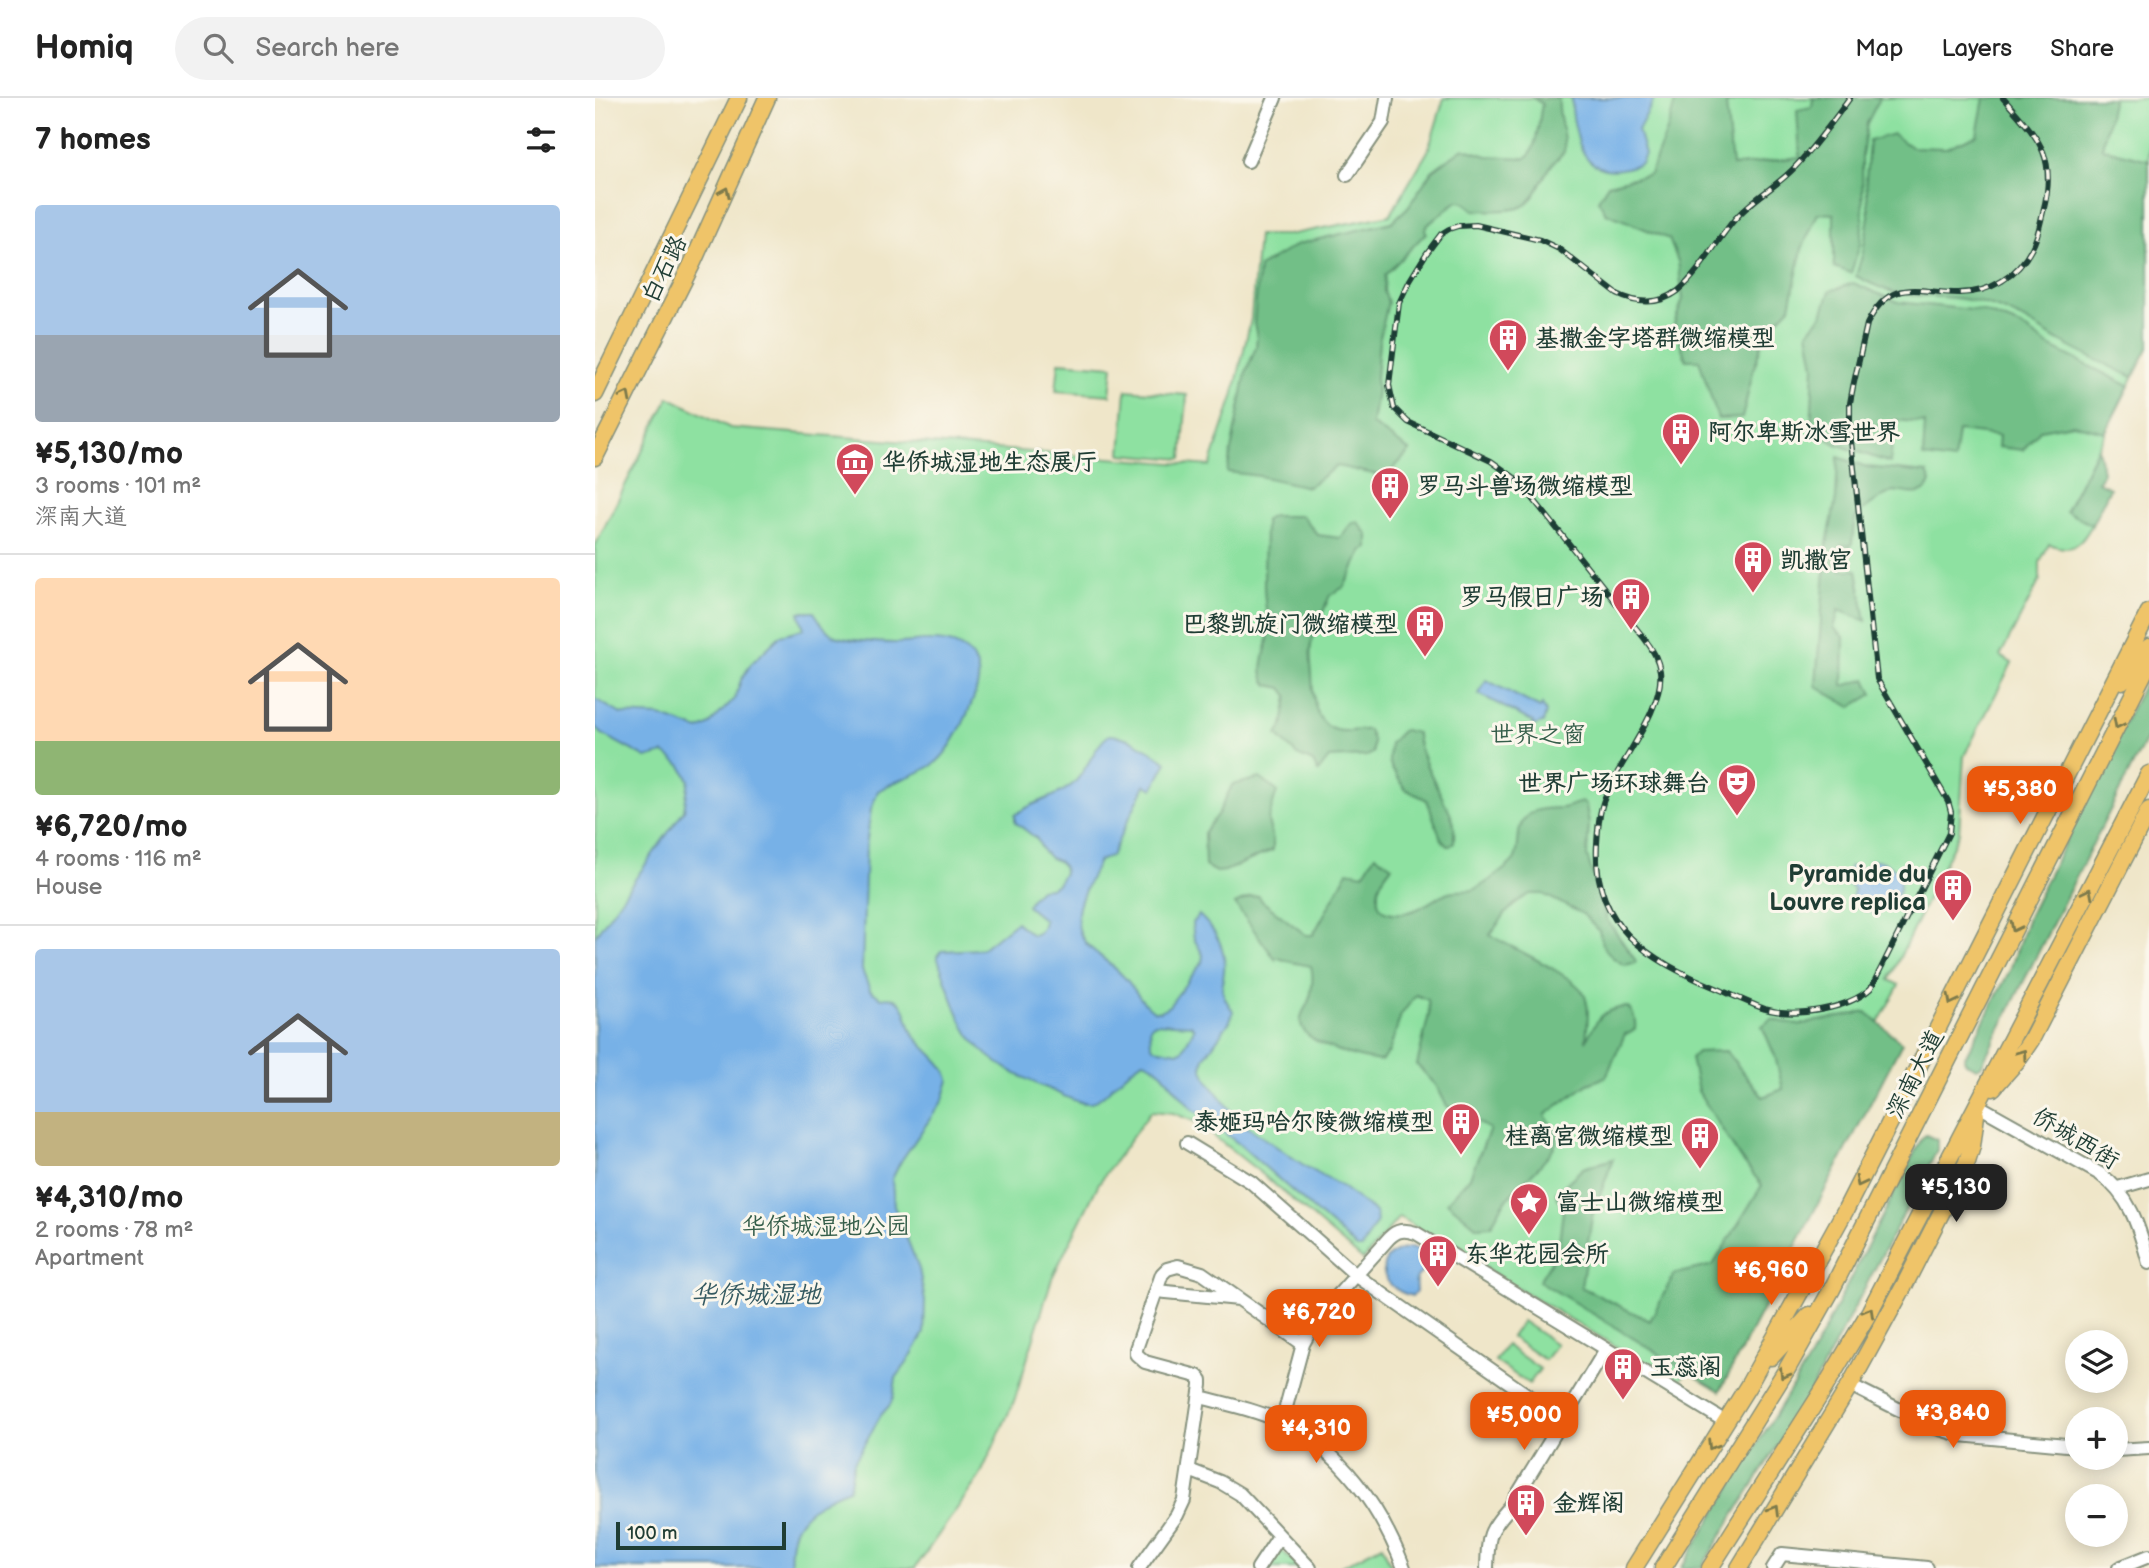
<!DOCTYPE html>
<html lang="en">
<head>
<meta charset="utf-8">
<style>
  body { margin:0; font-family:"Balsamiq Sans","LXGW WenKai TC",sans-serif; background:#f2f2f2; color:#222; height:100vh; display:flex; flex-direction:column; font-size:26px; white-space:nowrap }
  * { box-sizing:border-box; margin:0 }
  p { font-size:23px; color:#767676 }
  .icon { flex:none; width:38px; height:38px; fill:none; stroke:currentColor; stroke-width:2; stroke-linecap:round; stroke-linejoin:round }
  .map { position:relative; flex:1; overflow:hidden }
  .drawer { display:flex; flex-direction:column; background:#fff; width:595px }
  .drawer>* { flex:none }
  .controls { position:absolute; left:1470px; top:1232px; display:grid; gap:14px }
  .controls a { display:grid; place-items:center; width:63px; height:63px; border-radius:50%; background:#fff; box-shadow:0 4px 18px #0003; font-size:35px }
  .scale { position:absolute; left:21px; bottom:18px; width:170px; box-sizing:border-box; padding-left:7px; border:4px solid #1f3d34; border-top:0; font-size:19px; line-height:24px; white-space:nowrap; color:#1f3d34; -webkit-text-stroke:5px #fbf7ec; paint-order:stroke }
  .price { position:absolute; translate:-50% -60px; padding:0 16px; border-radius:14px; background:#ea580c; color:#fff; font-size:23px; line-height:46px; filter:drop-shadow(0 2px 4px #0008) }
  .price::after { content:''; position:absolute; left:50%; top:42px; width:21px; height:16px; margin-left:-10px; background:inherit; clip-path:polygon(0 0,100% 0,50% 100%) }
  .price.on { background:#222; color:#fff }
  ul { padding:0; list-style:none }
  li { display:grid; align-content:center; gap:14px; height:371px; padding:0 35px }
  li+li { border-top:2px solid #e0e0e0 }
  li span { display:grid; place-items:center; height:217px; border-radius:7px; color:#555 }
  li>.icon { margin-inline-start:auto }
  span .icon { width:126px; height:126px; fill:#fffc; stroke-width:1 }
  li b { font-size:30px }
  h2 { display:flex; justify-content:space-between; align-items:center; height:84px; padding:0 35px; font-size:30px }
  header { display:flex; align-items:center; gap:42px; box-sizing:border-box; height:98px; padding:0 35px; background:#fff; border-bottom:2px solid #e0e0e0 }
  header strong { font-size:33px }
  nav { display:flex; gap:38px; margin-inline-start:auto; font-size:24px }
  .search { width:490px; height:63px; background:#f2f2f2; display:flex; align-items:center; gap:18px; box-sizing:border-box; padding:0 24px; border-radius:38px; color:#767676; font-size:26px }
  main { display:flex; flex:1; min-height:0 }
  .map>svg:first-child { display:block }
  .green { fill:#8ee1a1; stroke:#568f6a; stroke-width:2 }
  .forest { fill:#72bf87; stroke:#487e5e; stroke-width:2 }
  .water { fill:#77b1e7; stroke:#4b778e; stroke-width:2; fill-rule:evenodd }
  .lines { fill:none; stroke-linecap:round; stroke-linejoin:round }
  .minor-casing { stroke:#87927e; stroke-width:16 }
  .major-casing { stroke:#87927e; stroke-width:19 }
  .minor { stroke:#fff; stroke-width:12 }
  .major { stroke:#efc469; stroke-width:16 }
  .rail-casing { stroke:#1f3d34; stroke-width:6 }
  .rail { stroke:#fbf7ec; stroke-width:3.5; stroke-dasharray:10; stroke-linecap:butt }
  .oneway { stroke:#7d7a4c }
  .labels { text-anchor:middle; stroke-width:6; stroke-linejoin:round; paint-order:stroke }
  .street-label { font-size:24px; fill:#1f3d34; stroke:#fbf7ec }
  .poi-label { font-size:24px; font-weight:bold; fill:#1f3d34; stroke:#fbf7ec; text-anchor:start }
  .park-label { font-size:24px; fill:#355e4a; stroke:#fbf7ec }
  .water-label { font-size:26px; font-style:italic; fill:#355a61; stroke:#fbf7ec }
</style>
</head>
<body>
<header>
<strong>Homiq</strong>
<div class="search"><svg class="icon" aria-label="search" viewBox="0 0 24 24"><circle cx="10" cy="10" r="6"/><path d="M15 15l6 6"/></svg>Search here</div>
<nav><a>Map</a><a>Layers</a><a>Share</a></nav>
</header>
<main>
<section class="drawer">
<h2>7 homes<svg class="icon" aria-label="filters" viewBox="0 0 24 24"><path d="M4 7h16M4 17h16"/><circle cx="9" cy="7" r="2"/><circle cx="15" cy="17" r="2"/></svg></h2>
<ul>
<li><span style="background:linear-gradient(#a9c7e8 60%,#9aa5b1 0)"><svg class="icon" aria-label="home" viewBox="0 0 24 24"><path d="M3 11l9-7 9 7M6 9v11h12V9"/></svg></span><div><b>¥5,130/mo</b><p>3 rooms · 101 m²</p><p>深南大道</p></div></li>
<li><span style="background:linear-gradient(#ffd9b3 75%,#8fb573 0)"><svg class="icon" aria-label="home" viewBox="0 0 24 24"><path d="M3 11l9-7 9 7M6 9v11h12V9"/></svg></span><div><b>¥6,720/mo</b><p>4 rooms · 116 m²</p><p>House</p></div></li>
<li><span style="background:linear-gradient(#a9c7e8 75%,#c2b280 0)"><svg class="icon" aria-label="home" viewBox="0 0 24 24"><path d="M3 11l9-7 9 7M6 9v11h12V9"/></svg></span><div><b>¥4,310/mo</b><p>2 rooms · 78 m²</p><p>Apartment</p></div></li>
</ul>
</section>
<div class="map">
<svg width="1554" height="1470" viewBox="0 0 1554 1470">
  <rect width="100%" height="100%" fill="#fbf7ec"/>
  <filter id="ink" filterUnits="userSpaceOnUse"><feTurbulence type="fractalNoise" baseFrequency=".0143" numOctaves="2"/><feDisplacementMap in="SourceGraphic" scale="14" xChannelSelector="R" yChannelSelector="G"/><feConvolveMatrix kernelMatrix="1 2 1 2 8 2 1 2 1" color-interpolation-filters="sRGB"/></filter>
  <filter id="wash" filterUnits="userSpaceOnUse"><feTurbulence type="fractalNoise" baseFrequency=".00686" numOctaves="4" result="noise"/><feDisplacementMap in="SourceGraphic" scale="28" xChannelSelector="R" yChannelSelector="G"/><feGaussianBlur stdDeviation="1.57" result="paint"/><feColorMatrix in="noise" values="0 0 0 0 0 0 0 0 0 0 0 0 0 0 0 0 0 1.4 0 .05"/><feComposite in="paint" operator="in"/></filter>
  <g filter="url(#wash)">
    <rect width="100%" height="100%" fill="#efe6c9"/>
    <!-- green -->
    <path class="green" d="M849 0H1554V248L1471 413 1497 427C1485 447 1479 456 1454 446L1445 464V482L1405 558 1417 565 1369 658 1364 735 1294 882 1304 887 1084 1286 804 1119 768 1162 667 1076 601 1024 578 1015 556 1013 504 1085 457 1180 420 1301 385 1378 320 1470H0V448L74 299 135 330 615 368 638 299 656 221 663 137H693L795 117 833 53Z
      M464 264 518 268 515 297 461 293Z
      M531 292 592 297 587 361 526 356Z
      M927 1223 961 1246 950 1262 916 1239Z
      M911 1247 945 1271 934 1286 900 1263Z
      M787 1447 797 1470H743Z
      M685 1450 705 1470H672Z"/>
    <!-- forest -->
    <path class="forest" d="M938 0H964C962 20 971 33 969 54 964 59 958 64 954 71 944 84 941 104 924 110 911 114 892 112 879 112 875 109 870 102 863 103 860 104 833 126 830 130L831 135 790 177 789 193 793 204 784 244 781 279 782 293 777 326 815 353 797 372 793 379 742 368 713 389 664 378 632 374 651 274 661 249 662 238 659 226 664 169 703 146 797 124 813 109 837 73 868 50 892 58 931 60C942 53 944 20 947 6Z
      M1081 0H1153L1131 6 1137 68 1205 59 1202 12 1217 9 1218 0H1285L1272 25 1267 58 1268 122 1265 146 1256 175 1239 169V116L1223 115 1207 151 1195 209 1170 235 1158 274 1147 320 1123 321 1104 262H1091L1079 226 1088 201 1083 163 1074 141 1011 115 1003 102 1013 86 1055 76 1073 30Z
      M1389 0H1518L1507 50 1554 62V248L1538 279C1511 267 1483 254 1457 239 1433 224 1418 214 1390 206 1362 197 1334 200 1306 196 1290 193 1276 186 1261 178L1268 154 1274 118 1271 82 1274 43 1298 36 1316 49 1351 50 1382 37Z
      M1258 185 1303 204 1387 213 1424 227 1454 248 1534 288 1510 334 1478 326 1445 332 1428 352 1403 349 1404 338 1363 333 1359 363 1328 359 1330 325 1300 322 1295 365 1241 346 1216 331 1219 268 1213 234 1227 217 1235 193Z
      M1503 350 1508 374 1503 384 1515 390 1497 427 1471 413Z
      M1243 359 1272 369 1332 375 1336 384C1328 402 1314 394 1298 393 1289 398 1265 411 1261 420 1257 428 1259 439 1256 448L1247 447 1240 457 1246 472H1262L1271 523 1244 512 1239 530 1249 539 1248 588 1271 581 1278 596 1256 609 1222 589 1221 586 1232 446 1241 401Z
      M678 418H707L723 437 745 440 755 427 762 423 773 437V450L767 453 749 489 735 497C729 512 722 528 717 543 714 553 716 565 717 576 718 595 717 625 741 632 752 635 763 631 774 632L778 643V655L772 658 734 660 723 674 718 664 702 657 682 637 688 627 693 598 687 590 673 587C661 573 671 557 673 541 674 523 669 505 669 487 669 465 670 443 670 422Z
      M1554 575V635L1386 968 1382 970 1371 965 1369 961 1415 872 1433 819Z
      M808 632 822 635C821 654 850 702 858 722 860 728 859 737 859 744L855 748H852L846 741 832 702 810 691 797 671 794 663 795 645Z
      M665 680 682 693 673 723 678 742V752L630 773 622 774 610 768 609 735 624 714 637 687Z
      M988 704 991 707 994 726 992 758 1012 822 1041 863 1040 865 1029 867 1017 859 1009 850 1004 833 988 816 948 796H935L922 804 911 815 895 837C915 849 976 876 988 894 996 909 992 927 991 943 1002 921 1006 911 1032 909 1039 914 1041 922 1040 931L1035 935 1030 936 1011 979 993 986 950 1017 964 1038C954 1065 931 1079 914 1099 906 1107 901 1119 896 1128L882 1129 852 1104 875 1079 895 1031 852 1008 841 987 822 967 834 916 833 902 821 897 806 917 794 954 786 963C768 962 707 946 706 925 705 917 709 912 713 905 717 895 719 879 716 868L696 864 680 859V861L640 806 655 799 664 798 667 803 711 837H718L753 773 768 776 780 757 797 768C788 779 782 787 783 802 784 815 797 816 808 815 826 813 836 802 851 795 860 791 868 794 878 792 885 790 918 766 920 760 926 747 920 730 931 719 941 709 955 711 967 710 974 709 981 705 988 704Z
      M1271 914 1307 945 1125 1293 944 1183 963 1152 968 1113 961 1095 988 1070 1018 1061 997 1119 986 1189 1055 1223 1079 1176 1118 1167 1167 1087 1145 1060 1103 993 1096 960 1102 954 1131 953 1168 999 1188 991 1180 958 1167 928 1176 921 1202 927Z
      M1331 1037 1342 1042V1052L1211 1302 1106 1470H1086L1215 1260 1327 1040Z"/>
    <!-- water -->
    <path class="water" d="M977 0H1060L1043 32 1050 56 1046 65C1011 80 988 70 981 33 978 21 976 12 977 0Z
      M204 514H219C225 523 230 533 240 538 249 542 287 545 299 545 311 546 324 542 336 543 370 543 392 562 380 596 373 617 355 657 336 668 319 678 299 683 283 693L276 711 271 749 267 872 275 892 286 900C291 899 297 898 302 902 313 910 312 927 319 937 329 952 350 964 354 982L348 1002 306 1063 297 1081 299 1108 324 1171 330 1203 329 1235 312 1265 301 1280 298 1300 295 1307 286 1317 259 1364 254 1391C236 1397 213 1410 203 1426 195 1438 195 1456 196 1470H0V838L89 712 94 682 86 668 69 655 51 660 7 636 0 628V601L26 616 65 618 104 632 115 626 140 600 146 582 156 566 186 537 209 531Z
      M891 582 945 610 947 607 951 614 948 625 937 628 938 624 884 596Z
      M514 637C536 637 554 653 572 664L558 691 550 687 516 758 504 763C493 787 471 818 490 844 500 856 516 865 527 877 541 890 542 901 559 913H566L574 908 607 864 608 857 599 841 597 825 604 817C616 828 627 843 629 860 632 886 618 885 638 913L635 923 609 960 607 970 613 983 636 1013 651 1028 713 1070 746 1088 780 1114 782 1123 767 1150H762L644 1046 595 1009 567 975 556 966 549 963C530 971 509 1003 495 1005 482 1006 466 996 454 991 426 979 398 967 378 942 364 926 350 880 342 858L346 853 387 851 421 824 437 837C446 835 448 830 449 822L432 808 437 799 445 791 455 790 462 786 469 775 468 768 463 763 455 760 448 753 442 741 420 724V717C437 703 461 701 478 686 493 672 498 649 514 637ZM560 925 596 927 599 931 587 953 583 954 559 950 556 945 555 929Z
      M1282 762C1333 774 1287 843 1257 801L1259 791 1249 783 1256 768 1267 771 1272 769 1275 763Z
      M815 1150 826 1153 831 1158C834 1178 824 1171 821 1182 820 1186 821 1190 821 1194L817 1198C783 1190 776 1155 815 1150Z"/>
  </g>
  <g filter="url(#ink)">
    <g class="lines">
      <!-- minor casing -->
      <g class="minor-casing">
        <path id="minor" d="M653 63 680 0
          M752 77 788 24 792 0
          M1382 1007 1505 1076C1536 1098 1544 1130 1554 1165
          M592 1045 656 1084 762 1178 968 1322
          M1523 1090 1554 1081
          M561 1193 644 1201
          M1255 1287 1341 1330 1365 1337 1482 1348
          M605 1299C632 1306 661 1312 687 1324 746 1352 786 1410 809 1470
          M687 1324 708 1246 721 1222 794 1140C802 1132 809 1131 821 1135L1131 1324
          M1521 1352 1554 1350
          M594 1372 625 1384 645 1396 715 1470
          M544 1470 582 1417 589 1402 606 1287V1282L602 1278 550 1264 541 1256V1251L567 1176 572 1171 583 1168 607 1175 708 1246
          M663 1470 684 1438
          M892 1470C893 1438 893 1433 915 1409L1011 1251
          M1178 1470 1187 1456 1332 1470
          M1524 1470 1554 1458"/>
      </g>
      <!-- major casing -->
      <g class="major-casing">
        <path id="major" d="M0 296 144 0
          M0 359 98 164 172 0
          M1527 583 1554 549
          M1398 990 1421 964 1436 942 1554 712
          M1176 1259 1215 1217
          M1039 1470 1153 1288 1251 1111 1554 514
          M1068 1470 1192 1271 1237 1191 1554 565
          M1115 1470 1227 1294 1275 1213 1554 676
          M1144 1470 1255 1287 1309 1188 1372 1064 1377 1048 1381 1017"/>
      </g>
      <!-- minor -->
      <use href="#minor" class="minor"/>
      <!-- major -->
      <use href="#major" class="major"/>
      <!-- rail casing -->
      <g class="rail-casing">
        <path id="rail" d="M1255 0C1238 23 1221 47 1201 68 1183 88 1158 100 1140 121 1121 143 1105 175 1083 193 1064 207 1042 206 1022 196L964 151 945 142 881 127 863 128 854 131 846 136 831 156 815 182 804 205 794 287 799 310 813 324 896 363 924 383 1049 540C1057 550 1063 560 1065 573 1070 610 1024 664 1010 699 1004 714 1003 730 1002 746 997 829 1054 862 1121 890 1137 897 1154 905 1170 911 1200 920 1254 911 1276 890L1354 735 1356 714 1353 703 1282 581 1255 334V305L1258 289 1272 226C1296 178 1322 195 1364 195 1395 195 1423 178 1437 150 1443 139 1445 126 1448 114 1463 57 1443 40 1408 0"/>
      </g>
      <!-- rail -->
      <use href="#rail" class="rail"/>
    </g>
    <!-- one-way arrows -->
    <defs><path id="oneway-chevron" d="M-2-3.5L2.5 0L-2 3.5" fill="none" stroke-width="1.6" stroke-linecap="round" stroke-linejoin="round" transform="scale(1.75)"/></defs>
    <g class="oneway">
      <use href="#oneway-chevron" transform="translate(130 94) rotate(-66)"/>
      <use href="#oneway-chevron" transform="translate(31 298) rotate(-63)"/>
      <use href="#oneway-chevron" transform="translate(1523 626) rotate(117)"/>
      <use href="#oneway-chevron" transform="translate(1493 795) rotate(-63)"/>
      <use href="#oneway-chevron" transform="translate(1420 829) rotate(117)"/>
      <use href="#oneway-chevron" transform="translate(1357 902) rotate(117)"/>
      <use href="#oneway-chevron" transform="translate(1427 956) rotate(-54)"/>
      <use href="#oneway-chevron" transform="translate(1265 1084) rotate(117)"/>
      <use href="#oneway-chevron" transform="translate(1274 1214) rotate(-61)"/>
      <use href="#oneway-chevron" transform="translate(1189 1276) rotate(121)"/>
      <use href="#oneway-chevron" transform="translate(1117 1347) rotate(122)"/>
      <use href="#oneway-chevron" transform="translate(1179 1412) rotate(-59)"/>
    </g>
  </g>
  <!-- icons -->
  <defs>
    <g id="building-pin" transform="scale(2.0125)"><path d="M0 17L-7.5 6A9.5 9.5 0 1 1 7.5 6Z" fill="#d1495b" stroke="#fbf7ec"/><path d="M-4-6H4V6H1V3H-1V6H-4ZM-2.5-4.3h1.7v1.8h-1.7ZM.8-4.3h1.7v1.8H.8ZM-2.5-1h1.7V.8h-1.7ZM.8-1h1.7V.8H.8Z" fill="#fff"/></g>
    <g id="museum-pin" transform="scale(2.0125)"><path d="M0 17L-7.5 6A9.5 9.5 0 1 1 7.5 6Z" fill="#d1495b" stroke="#fbf7ec"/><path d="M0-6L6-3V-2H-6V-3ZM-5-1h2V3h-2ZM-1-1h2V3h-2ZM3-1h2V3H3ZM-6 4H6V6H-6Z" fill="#fff"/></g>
    <g id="theatre-pin" transform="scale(2.0125)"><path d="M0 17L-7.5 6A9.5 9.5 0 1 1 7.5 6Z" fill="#d1495b" stroke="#fbf7ec"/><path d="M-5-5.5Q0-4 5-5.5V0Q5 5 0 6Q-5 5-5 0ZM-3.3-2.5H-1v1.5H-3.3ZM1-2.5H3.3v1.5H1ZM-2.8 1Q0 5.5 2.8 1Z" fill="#fff"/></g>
    <g id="sight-pin" transform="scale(2.0125)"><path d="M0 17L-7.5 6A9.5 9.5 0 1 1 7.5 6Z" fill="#d1495b" stroke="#fbf7ec"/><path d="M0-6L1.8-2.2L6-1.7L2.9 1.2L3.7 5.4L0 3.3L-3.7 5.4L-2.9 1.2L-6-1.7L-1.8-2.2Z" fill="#fff"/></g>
  </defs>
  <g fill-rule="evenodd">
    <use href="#building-pin" x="913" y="240"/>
    <use href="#building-pin" x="1086" y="334"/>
    <use href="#museum-pin" x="260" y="364"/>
    <use href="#building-pin" x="795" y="388"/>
    <use href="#building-pin" x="1158" y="462"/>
    <use href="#building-pin" x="1036" y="499"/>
    <use href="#building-pin" x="830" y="526"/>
    <use href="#theatre-pin" x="1142" y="685"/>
    <use href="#building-pin" x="1358" y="790"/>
    <use href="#building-pin" x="866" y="1024"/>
    <use href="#building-pin" x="1105" y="1038"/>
    <use href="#sight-pin" x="934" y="1104"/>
    <use href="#building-pin" x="843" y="1156"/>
    <use href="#building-pin" x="1028" y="1269"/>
    <use href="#building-pin" x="931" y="1405"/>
  </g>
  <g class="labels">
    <!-- street labels -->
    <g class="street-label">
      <text transform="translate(69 171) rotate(-64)" y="8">白石路</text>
      <text transform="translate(1320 976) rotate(-63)" y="8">深南大道</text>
      <text transform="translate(1481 1040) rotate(31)" y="8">侨城西街</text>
    </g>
    <!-- poi labels -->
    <g class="poi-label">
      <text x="940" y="248">基撒金字塔群微缩模型</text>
      <text x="1113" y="342">阿尔卑斯冰雪世界</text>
      <text x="287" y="372">华侨城湿地生态展厅</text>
      <text x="822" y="396">罗马斗兽场微缩模型</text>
      <text x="1185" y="470">凯撒宫</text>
      <text x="1009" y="507" text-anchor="end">罗马假日广场</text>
      <text x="803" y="534" text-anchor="end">巴黎凯旋门微缩模型</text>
      <text x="1115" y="693" text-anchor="end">世界广场环球舞台</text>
      <text x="1331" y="784" text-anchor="end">Pyramide du<tspan x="1331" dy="28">Louvre replica</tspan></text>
      <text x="839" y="1032" text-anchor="end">泰姬玛哈尔陵微缩模型</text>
      <text x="1078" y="1046" text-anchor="end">桂离宫微缩模型</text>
      <text x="961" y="1112">富士山微缩模型</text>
      <text x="870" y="1164">东华花园会所</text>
      <text x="1055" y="1277">玉蕊阁</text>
      <text x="958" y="1413">金辉阁</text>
    </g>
    <!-- park labels -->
    <g class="park-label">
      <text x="943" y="644">世界之窗</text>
      <text x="231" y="1136">华侨城湿地公园</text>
    </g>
    <!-- water labels -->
    <g class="water-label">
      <text x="161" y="1205">华侨城湿地</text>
    </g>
  </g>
</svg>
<div class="controls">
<a><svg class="icon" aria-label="layers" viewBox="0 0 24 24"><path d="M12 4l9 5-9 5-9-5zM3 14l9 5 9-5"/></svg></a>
<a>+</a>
<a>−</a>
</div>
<div class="scale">100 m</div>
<b class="price" style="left:1425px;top:728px">¥5,380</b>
<b class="price on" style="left:1361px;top:1126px">¥5,130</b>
<b class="price" style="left:1176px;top:1209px">¥6,960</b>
<b class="price" style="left:724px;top:1251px">¥6,720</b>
<b class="price" style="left:1358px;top:1352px">¥3,840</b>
<b class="price" style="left:929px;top:1354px">¥5,000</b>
<b class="price" style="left:721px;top:1367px">¥4,310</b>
</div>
</main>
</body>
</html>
